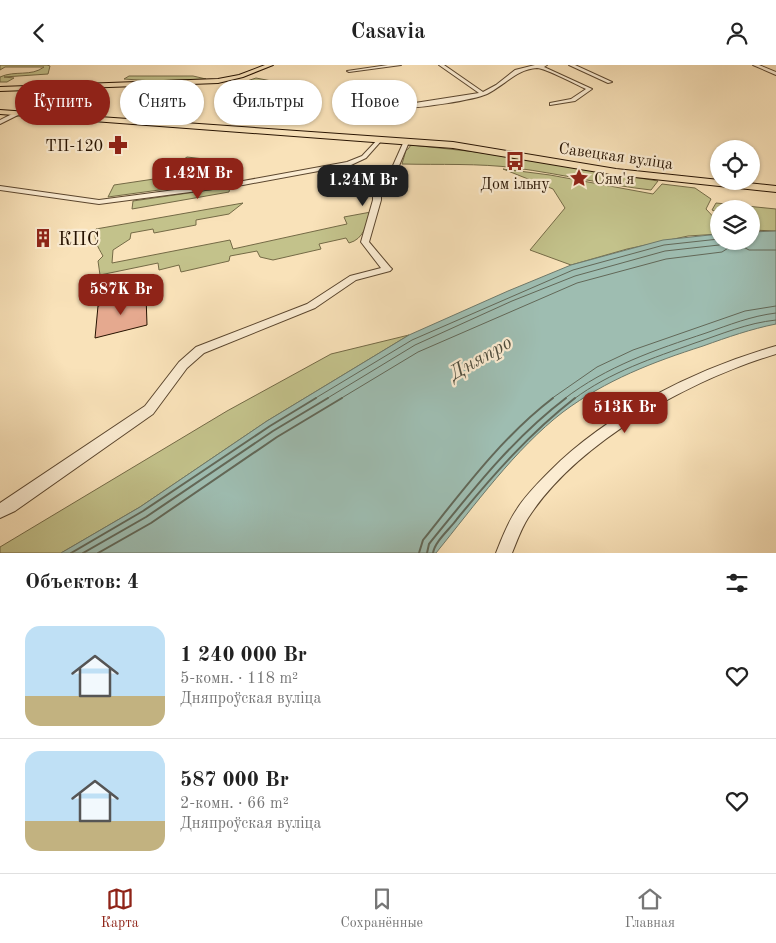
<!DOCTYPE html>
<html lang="ru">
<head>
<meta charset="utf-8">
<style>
  body { margin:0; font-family:"Old Standard TT",serif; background:#f2f2f2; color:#222; height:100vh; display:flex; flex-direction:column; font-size:19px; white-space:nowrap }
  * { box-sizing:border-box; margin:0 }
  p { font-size:16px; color:#767676 }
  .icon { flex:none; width:28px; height:28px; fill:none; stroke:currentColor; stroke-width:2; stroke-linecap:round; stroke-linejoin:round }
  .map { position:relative; height:488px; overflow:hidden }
  .sheet { display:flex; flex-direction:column; background:#fff; flex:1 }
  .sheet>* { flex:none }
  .guide { position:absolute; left:15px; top:15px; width:500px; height:45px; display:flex; gap:10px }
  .buttons { position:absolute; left:710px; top:75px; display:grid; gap:10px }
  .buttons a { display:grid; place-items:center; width:50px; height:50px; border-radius:50%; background:#fff; box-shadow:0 1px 4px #0004; font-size:25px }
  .price { position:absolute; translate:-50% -42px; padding:0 11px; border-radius:10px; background:#8f2418; color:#fff; font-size:16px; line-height:32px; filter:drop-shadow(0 1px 2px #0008) }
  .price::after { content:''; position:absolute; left:50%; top:30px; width:15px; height:11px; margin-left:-8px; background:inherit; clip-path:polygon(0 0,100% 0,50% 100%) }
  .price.selected { background:#222; color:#fff }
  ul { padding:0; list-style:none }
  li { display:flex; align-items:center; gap:15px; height:125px; padding:0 25px }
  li+li { border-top:1px solid #e0e0e0 }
  li span { display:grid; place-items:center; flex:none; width:140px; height:100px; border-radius:15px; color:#555 }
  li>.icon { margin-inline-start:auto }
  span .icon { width:60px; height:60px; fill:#fffc; stroke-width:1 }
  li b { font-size:21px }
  h2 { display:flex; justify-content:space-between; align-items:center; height:60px; padding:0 25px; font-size:21px }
  .chip { padding:0 18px; border-radius:22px; background:#fff; box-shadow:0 1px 4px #0004; font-size:18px; line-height:45px }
  .chip.selected { background:#8f2418; color:#fff }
  header { display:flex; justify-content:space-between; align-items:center; height:65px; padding:0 25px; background:#fff; font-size:22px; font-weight:800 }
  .tab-bar { display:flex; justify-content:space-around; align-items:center; height:70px; border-top:1px solid #e0e0e0; background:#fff; font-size:14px; color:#767676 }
  .tab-bar a { display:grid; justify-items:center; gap:2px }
  .tab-bar .selected { color:#8f2418 }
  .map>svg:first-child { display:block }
  .green { fill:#c3c28b; stroke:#746a46 }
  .water { fill:#9ebdb1; stroke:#6e796a }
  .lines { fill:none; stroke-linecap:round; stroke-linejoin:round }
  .shore-far1 { stroke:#626858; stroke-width:1 }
  .shore { stroke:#626858; stroke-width:2 }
  .building { fill:#e5a98f; stroke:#261200 }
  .minor-casing { stroke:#5b462e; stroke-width:2 }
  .major-casing { stroke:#261200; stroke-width:2 }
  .minor { fill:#fbecd2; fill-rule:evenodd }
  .major { fill:#f9e2b9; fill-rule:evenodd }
  .labels { text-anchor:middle; stroke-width:4.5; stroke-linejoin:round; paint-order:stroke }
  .far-poi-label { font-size:16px; fill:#261200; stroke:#fbecd2; text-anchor:end }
  .far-street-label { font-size:16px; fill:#261200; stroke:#fbecd2 }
  .poi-label { font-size:19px; fill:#261200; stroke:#fbecd2; text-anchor:start }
  .water-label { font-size:20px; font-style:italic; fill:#504e3e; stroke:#fbecd2 }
</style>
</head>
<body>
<header><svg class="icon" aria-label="back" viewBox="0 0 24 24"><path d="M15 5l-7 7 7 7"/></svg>Casavia<svg class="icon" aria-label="person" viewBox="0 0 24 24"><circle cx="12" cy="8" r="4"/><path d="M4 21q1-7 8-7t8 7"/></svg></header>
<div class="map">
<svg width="776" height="488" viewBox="0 0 776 488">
  <rect width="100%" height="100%" fill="#f9e2b9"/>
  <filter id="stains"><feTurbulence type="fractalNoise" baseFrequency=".004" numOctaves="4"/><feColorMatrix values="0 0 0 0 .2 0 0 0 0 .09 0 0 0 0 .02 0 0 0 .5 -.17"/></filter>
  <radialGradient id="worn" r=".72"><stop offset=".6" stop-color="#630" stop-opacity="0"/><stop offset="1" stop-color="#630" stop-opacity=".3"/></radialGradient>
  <!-- green -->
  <path class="green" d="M0 0H47L50 1 48 9 4 12 14 13 7 17H0V12C15 5 31 12 44 2H5L0 5Z
    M129 11H193L206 14 153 16 124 14Z
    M256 13 282 18 284 19 270 23 244 17Z
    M411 80 477 87 658 116 651 125C606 120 561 109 516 103 479 98 439 100 402 99L406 85 408 84Z
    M187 92 204 94 194 107 212 108 232 115 108 132 114 120 174 111 184 103 177 99Z
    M503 104 550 110 653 129 662 119 695 123 711 134 706 144 719 158V169L688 171 627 184 571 200 530 185 565 143 553 124Z
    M230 122 229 127 132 144 133 136Z
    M243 138 229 149 196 155V160L154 168 153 164 131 168 130 174 113 185 112 198 230 175 233 184 347 159 344 152 371 147C366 160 364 174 349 178L346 173 319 179 321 184 273 195 260 192 257 186 230 191 229 196 181 207 179 200 159 205 158 198 100 210 98 196 103 191C98 182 93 175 96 164Z
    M716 138 776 144V166L751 165V144H719V148L712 145Z
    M409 270 267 356 140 442 61 488H0V482L227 346 331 289Z"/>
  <!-- water -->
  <path class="water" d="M776 166V259C751 264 728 272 703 281 653 297 606 315 563 347 515 384 475 440 436 488H61L140 442 267 356 409 270 508 226 571 200 663 175 719 169V176H751V167Z"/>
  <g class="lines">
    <!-- shore-far1 -->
    <path class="shore-far1" d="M314 334 412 275 573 205 664 180 719 174
      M326 334 415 280 512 236 575 211 665 186 719 180 727 176
      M340 334 418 287 577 218 666 194 722 187 736 178 749 185H776
      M551 334 597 302 633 285 745 246 776 241
      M564 334C607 301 655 285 706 268 729 260 751 251 776 248
      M574 334C610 307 653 293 695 278 722 269 747 258 776 255"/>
    <!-- shore -->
    <path class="shore" d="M71 488 143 446 270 361 316 333
      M83 488 146 452 273 366 328 333
      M98 488 151 458 277 372 342 333
      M419 488 423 475C463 425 502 372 553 333
      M427 488 429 479C471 427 512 374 566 333
      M433 488C435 476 450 464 457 454 493 410 530 368 575 333"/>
  </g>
  <!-- building -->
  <path class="building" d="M146 230 147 260 95 273 98 241 109 238V236Z"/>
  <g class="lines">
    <!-- minor casing -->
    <g class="minor-casing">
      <path id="minor" d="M388 0H401L349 7 347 6Z
        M439 0H444L483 27 496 20 515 5 535 0H547L544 2 592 24 575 36 550 40V38L571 34 586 24C577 20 545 3 537 3 517 4 505 20 487 29 474 35 415 44 400 43V41L402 40 479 28Z
        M569 0H575L612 17 608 18Z
        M753 0H759L776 7V10Z
        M16 47 19 49 18 50 0 59V55Z
        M379 73 382 75 366 93 351 100 243 120 99 139 0 125V121L99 135 243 116 347 97 362 91Z
        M404 76 409 77 393 115 381 128V135L369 177 390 202 392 204 390 206 356 215 315 243 204 288 187 303 153 349 15 446 0 453V438L145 341 179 297 196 282 307 239 350 211 381 203 361 177 373 135V127L387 114Z
        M776 281V289C690 315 578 376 528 453 521 464 517 476 512 488H496C502 473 508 457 517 444 526 430 538 418 550 406 609 347 696 304 776 281Z"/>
    </g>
    <!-- major casing -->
    <g class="major-casing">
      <path id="major" d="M265 0H273L243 12 218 18 0 26V22L218 14 239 10Z
        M0 45 453 77 616 104 776 121V127L616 110 453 83 0 49Z"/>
    </g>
    <!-- minor -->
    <use href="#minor" class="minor"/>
    <!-- major -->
    <use href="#major" class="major"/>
  </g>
  <!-- icons -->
  <defs>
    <g id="pharmacy-bare" transform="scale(1.5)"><path d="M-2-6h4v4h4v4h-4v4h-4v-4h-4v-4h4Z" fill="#8f2418" stroke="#fbecd2" stroke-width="2.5" paint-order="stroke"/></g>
    <g id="bus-bare" transform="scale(1.5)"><path d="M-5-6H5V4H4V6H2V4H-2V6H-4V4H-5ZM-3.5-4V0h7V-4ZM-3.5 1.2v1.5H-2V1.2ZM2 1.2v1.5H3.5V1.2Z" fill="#8f2418" stroke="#fbecd2" stroke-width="2.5" paint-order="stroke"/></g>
    <g id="sight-bare" transform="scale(1.5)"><path d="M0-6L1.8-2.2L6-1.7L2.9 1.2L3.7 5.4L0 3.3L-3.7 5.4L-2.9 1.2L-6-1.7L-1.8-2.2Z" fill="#8f2418" stroke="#fbecd2" stroke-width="2.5" paint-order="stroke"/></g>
    <g id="building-bare" transform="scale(1.5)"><path d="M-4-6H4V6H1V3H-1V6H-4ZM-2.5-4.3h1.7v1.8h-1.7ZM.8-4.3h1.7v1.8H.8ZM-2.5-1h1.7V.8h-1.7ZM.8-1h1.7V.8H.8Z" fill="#8f2418" stroke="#fbecd2" stroke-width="2.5" paint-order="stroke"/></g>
  </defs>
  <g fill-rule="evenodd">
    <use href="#pharmacy-bare" x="118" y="80"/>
    <use href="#bus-bare" x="515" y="96"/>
    <use href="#sight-bare" x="579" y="113"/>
    <use href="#building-bare" x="43" y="173"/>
  </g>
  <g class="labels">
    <!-- far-poi labels -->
    <g class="far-poi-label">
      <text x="103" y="86">ТП-120</text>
      <text x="594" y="119" text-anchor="start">Сям'я</text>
      <text x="515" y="124" text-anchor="middle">Дом ільну</text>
    </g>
    <!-- far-street labels -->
    <g class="far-street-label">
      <text transform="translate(616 90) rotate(8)" y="6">Савецкая вуліца</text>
    </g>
    <!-- poi labels -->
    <g class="poi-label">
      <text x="58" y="180">КПС</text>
    </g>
    <!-- water labels -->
    <g class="water-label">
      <text transform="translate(480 292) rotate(-30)" y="7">Дняпро</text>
    </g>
  </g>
  <rect width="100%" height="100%" filter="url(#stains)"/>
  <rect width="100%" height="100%" fill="url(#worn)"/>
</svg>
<div class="buttons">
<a><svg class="icon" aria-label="locate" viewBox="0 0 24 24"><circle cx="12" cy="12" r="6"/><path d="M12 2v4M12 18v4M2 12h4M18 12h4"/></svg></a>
<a><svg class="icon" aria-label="layers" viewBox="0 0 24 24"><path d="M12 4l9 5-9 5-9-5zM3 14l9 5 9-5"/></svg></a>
</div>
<b class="price" style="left:198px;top:135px">1.42M Br</b>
<b class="price selected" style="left:363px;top:142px">1.24M Br</b>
<b class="price" style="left:121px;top:251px">587K Br</b>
<b class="price" style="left:625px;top:369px">513K Br</b>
<div class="guide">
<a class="chip selected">Купить</a>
<a class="chip">Снять</a>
<a class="chip">Фильтры</a>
<a class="chip">Новое</a>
</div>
</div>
<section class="sheet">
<h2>Объектов: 4<svg class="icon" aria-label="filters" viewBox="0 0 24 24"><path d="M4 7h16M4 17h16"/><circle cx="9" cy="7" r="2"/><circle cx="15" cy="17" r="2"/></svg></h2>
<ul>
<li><span style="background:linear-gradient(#bfe0f5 70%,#c2b280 0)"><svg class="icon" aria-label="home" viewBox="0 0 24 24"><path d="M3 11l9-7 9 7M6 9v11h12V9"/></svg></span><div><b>1 240 000 Br</b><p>5-комн. · 118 m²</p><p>Дняпроўская вуліца</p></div><svg class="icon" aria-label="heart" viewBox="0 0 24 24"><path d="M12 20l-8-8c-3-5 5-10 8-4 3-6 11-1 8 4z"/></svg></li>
<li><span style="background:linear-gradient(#bfe0f5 70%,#c2b280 0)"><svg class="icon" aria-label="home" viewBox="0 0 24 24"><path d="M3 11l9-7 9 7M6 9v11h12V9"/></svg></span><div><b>587 000 Br</b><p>2-комн. · 66 m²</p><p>Дняпроўская вуліца</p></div><svg class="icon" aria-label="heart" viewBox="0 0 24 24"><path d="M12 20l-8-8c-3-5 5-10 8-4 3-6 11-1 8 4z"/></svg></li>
</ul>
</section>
<nav class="tab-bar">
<a class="selected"><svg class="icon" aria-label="map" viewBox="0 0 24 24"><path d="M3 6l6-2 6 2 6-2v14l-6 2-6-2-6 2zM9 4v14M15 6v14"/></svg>Карта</a>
<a><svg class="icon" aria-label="saved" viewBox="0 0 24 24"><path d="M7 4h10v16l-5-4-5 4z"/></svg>Сохранённые</a>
<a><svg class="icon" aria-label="home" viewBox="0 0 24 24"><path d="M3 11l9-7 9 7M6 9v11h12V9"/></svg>Главная</a>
</nav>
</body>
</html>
